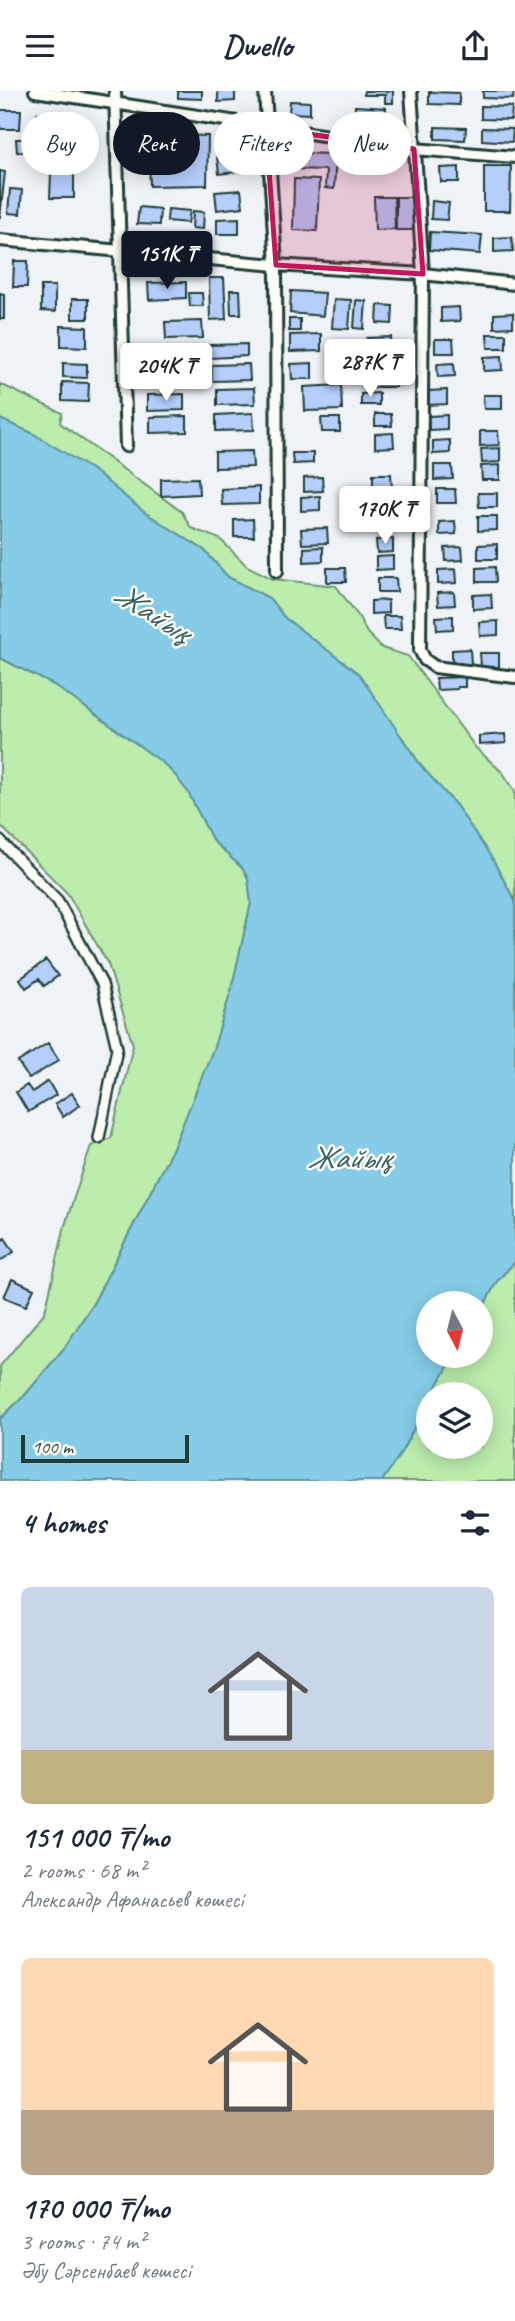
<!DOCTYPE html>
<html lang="en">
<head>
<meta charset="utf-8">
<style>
  body { margin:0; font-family:Caveat,sans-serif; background:#f6f6f7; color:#1f2937; height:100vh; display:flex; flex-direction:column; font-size:26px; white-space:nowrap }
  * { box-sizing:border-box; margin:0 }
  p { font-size:23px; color:#747a83 }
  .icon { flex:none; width:38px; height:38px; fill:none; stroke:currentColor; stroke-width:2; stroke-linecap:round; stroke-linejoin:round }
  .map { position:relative; height:1390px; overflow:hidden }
  .details { display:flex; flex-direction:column; background:#fff; flex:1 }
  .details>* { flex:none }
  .hud { position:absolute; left:21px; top:21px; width:474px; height:63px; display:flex; gap:14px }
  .needle { width:46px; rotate:173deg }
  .tools { position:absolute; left:416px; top:1200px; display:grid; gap:14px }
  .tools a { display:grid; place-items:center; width:77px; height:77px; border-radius:50%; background:#fff; box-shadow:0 4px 18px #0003; font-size:35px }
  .scale { position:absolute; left:21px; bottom:18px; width:168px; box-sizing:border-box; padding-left:7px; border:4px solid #1f3d34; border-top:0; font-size:19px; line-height:24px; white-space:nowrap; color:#1f3d34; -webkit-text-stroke:5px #fdfcf7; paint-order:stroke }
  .price { position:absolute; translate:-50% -60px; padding:0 16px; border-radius:7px; background:#fff; color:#222; font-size:23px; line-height:46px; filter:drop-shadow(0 2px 4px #0008) }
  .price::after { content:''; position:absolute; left:50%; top:42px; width:21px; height:16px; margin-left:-10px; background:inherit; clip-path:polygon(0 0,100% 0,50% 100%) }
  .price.on { background:#111827; color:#fff }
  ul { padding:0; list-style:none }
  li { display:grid; align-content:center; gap:14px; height:371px; padding:0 21px }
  li span { display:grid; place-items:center; height:217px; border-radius:10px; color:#555 }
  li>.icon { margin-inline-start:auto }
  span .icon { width:126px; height:126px; fill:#fffc; stroke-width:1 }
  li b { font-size:30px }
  h2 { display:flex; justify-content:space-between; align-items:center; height:84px; padding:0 21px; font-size:30px }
  .pill { padding:0 24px; border-radius:32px; background:#fff; box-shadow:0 4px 18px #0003; font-size:24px; line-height:63px }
  .pill.on { background:#111827; color:#fff }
  header { display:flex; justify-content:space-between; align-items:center; height:91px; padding:0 21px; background:#fff; font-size:32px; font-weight:700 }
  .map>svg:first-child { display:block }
  .green { fill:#bcedad; stroke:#6e9570; stroke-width:2 }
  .water { fill:#86cce7; stroke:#5d939f; stroke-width:2 }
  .building { fill:#b6cefc; stroke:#1f3d34; stroke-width:2 }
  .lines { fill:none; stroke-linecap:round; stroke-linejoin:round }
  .pedestrian-casing { stroke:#1f3d34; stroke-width:14 }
  .minor-casing { stroke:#1f3d34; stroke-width:16 }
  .pedestrian { stroke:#fdfcf7; stroke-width:9 }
  .minor { stroke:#fdfcf7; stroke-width:10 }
  .marked { fill:#c2185b; fill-opacity:0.2; stroke:#c2185b; stroke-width:5; stroke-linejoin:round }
  .labels { text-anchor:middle; stroke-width:5; stroke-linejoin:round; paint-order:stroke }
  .water-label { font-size:32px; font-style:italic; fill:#396161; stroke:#fdfcf7 }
</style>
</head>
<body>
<header><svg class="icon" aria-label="menu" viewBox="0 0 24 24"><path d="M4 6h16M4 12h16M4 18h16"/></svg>Dwello<svg class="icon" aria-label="share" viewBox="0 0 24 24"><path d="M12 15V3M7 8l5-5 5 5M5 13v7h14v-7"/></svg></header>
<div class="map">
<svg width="515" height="1390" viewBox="0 0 515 1390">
  <rect width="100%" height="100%" fill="#eff3f8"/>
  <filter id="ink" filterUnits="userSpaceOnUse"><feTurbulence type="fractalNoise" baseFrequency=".0143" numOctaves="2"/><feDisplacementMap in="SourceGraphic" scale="14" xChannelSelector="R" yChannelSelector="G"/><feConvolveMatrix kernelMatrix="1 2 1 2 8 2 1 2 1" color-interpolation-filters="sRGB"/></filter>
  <g filter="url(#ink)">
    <!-- green -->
    <path class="green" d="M0 293 62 322 60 332 182 421 191 437 220 448 247 475 273 488 336 495 359 526 367 542 382 557 408 565 476 657 503 682 515 700V810L492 769 456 714 421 675 407 652 307 544 285 527 269 507 228 486 204 459 144 421 94 380 0 328Z
      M0 567 54 594 162 671 175 684 188 701 213 750 242 777 248 787 251 812 231 900 214 956 174 1055 94 1211 65 1256 26 1303 0 1328V1275L45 1221 65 1134 91 1055 111 1047 133 954 108 873 68 803 0 734Z
      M515 1171V1390H382L399 1365 429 1310V1356H481V1304H432L454 1265H481V1220L497 1190Z"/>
    <!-- water -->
    <path class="water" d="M0 328 32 342 94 380 144 421 204 459 228 486 269 507 285 527 359 583 421 675 456 714 493 769 515 810V1171L497 1190 481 1220V1213H429V1265H454L432 1304H429V1310L399 1365 382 1390H0V1328L26 1303 65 1256 94 1211 174 1055 214 956 231 900 251 812 248 787 242 777 213 750 188 701 175 684 162 671 54 594 0 567Z"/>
    <!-- building -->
    <path class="building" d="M178 0H202V8L178 7Z
      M218 0H235V10L218 11Z
      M364 0H393V12H385V4H364Z
      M483 0H514L513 8 483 7Z
      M429 1 459 2V14L429 13Z
      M290 10 310 11V23L289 22Z
      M355 15 386 17 385 34 354 31Z
      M481 15 512 16 511 29 481 28Z
      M0 19H21L20 38H0Z
      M37 22 65 23 64 42 37 41Z
      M435 36 466 37 465 49 435 48Z
      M482 37 513 38 512 51 482 49Z
      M247 42 248 60 222 62 221 44Z
      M178 44 208 45 207 94 150 95 149 68 178 67Z
      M16 48H33V61H17Z
      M83 50V74H67L66 51Z
      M243 62 245 80 219 83 217 65Z
      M294 62 336 63 334 98 325 97 326 79 293 78Z
      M484 75H511L510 120H484Z
      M459 76V91H441L440 77Z
      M0 80 5 81 0 127Z
      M51 82H74V107H50Z
      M294 88 319 89 317 140 293 139Z
      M10 98 22 99 20 123 8 122Z
      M241 99 243 116 217 119 215 101Z
      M374 106H394L395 138 375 139Z
      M396 106H414V139H396Z
      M432 110 449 112 447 129 431 128Z
      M139 116 160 118 159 134 137 133Z
      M168 118 190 120 188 132 167 130Z
      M193 120 204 121 203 138 192 137Z
      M239 127V143H217V128Z
      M430 141 482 144 480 163 429 159Z
      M512 146 513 160 494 161V147Z
      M14 170H28L27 196H13Z
      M209 187H224L226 228 210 229Z
      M186 191V207L149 209 148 192Z
      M41 195H55V221L41 220Z
      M230 199H240L241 223H231Z
      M291 200 325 202 323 225 290 222Z
      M0 202 4 203V228H0Z
      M189 202H202L203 215H190Z
      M72 208H88V228H72Z
      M334 208 351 209 349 238 332 237Z
      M356 209 366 210 364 238 354 237Z
      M378 214 393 215 392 233 377 232Z
      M459 216 460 230 441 231V217Z
      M513 222V236L494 237V223Z
      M289 228H300V240H289Z
      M202 230 203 247 166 248 165 231Z
      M61 235 87 236V256L61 255Z
      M321 243V260L290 261V244Z
      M487 243H506V257H488Z
      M391 246 392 263H367V247Z
      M435 248H453L454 262H435Z
      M247 253V265L210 267 209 254Z
      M502 265 503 279 484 280V266Z
      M185 269V285L148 286V270Z
      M63 272 87 273V287L63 286Z
      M312 272V288H292L291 273Z
      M454 272 455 285 438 286 437 273Z
      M249 273 250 289 212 290V274Z
      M395 278 396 296H368L367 279Z
      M62 291 89 292 88 311 62 310Z
      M341 294 342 319 305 320 304 296Z
      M254 297 255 313 217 314V298Z
      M447 299V313L428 314V300Z
      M379 302V314H361V303Z
      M184 303V319L147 320V304Z
      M483 304H502V318H484Z
      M253 322 254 339 216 340V324Z
      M375 323H391L392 335H375Z
      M447 324V338L429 339 428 325Z
      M187 325V341L150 342V326Z
      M321 327H340V341H322Z
      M480 340H498L499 354 480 355Z
      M393 342 394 356 375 357V343Z
      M450 349V362L433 363V350Z
      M500 357V371L482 372 481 358Z
      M252 360 253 376 215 377V361Z
      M292 362H313V372L293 373Z
      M434 374H452L453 388 434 389Z
      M500 374V389H482L481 375Z
      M373 383H391L392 397H373Z
      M322 386 323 400 304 401V387Z
      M198 387 199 403 161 405V388Z
      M259 396V413L222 414 221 398Z
      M437 398H455L456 412H437Z
      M478 402H497V416H479Z
      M320 405V419L301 420V406Z
      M397 415V429L379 430V416Z
      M478 425H497V439L478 440Z
      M253 428 254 446H234V429Z
      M455 430 456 443 439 444V431Z
      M327 437 328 452 302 453 301 438Z
      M393 448V461L377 462 376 449Z
      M497 453V468H478V454Z
      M323 456V470L304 471V457Z
      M462 456 463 469 446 470 445 457Z
      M393 465V478L376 479V466Z
      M495 476 496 491H477V477Z
      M327 477H345L346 491H327Z
      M456 478 457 492 438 493V479Z
      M378 487H396L397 501H378Z
      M454 501 455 514 438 515 437 502Z
      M491 503 492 517 473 518V504Z
      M388 509V522L371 523V510Z
      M383 525H400L401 538H384Z
      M453 525V538L437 539 436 526Z
      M498 530V544L480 545 479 531Z
      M470 558 471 573H452V559Z
      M480 562H499V576H481Z
      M465 586V596H457V598L437 599 436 587Z
      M505 643 506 652 479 654V645Z
      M46 869 58 885 44 895 39 888 26 897 20 888Z
      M48 952 59 969 29 988 18 971Z
      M48 990 56 1004 28 1021 16 1001 27 994 32 1001Z
      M72 1002 80 1014 63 1026 55 1013Z
      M5 1147 14 1161 0 1170V1151Z
      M12 1188 34 1198 26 1215 4 1206Z"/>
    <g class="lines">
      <!-- pedestrian casing -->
      <g class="pedestrian-casing">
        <path id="pedestrian" d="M0 750 58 810 102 893 117 957 99 1047"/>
      </g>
      <!-- minor casing -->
      <g class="minor-casing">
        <path id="minor" d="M35 0 414 58 515 66
          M115 0 126 355
          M265 0 276 174 277 480
          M411 0 423 183 420 559 425 569 435 576 515 586
          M0 149 276 174 423 183 515 193"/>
      </g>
      <!-- pedestrian -->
      <use href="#pedestrian" class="pedestrian"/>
      <!-- minor -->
      <use href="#minor" class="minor"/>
    </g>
  </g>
  <!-- marked area -->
  <path class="marked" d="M266 37 414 58 423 183 276 174Z"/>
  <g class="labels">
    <!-- water labels -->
    <g class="water-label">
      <text transform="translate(153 521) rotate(32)" y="11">Жайық</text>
      <text x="349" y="1077">Жайық</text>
    </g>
  </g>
</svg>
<div class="tools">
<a><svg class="needle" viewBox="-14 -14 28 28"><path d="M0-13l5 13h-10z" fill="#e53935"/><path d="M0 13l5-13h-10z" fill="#747a83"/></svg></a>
<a><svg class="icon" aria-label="layers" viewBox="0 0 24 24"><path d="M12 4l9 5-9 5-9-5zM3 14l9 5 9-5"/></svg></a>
</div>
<div class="scale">100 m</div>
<b class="price on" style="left:167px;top:200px">151K ₸</b>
<b class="price" style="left:370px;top:308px">287K ₸</b>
<b class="price" style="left:166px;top:312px">204K ₸</b>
<b class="price" style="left:385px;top:455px">170K ₸</b>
<div class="hud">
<a class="pill">Buy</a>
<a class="pill on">Rent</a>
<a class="pill">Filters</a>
<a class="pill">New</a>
</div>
</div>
<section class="details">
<h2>4 homes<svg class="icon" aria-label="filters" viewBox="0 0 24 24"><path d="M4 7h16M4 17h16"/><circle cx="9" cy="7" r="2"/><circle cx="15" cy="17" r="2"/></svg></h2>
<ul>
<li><span style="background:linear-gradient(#c9d6e8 75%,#c2b280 0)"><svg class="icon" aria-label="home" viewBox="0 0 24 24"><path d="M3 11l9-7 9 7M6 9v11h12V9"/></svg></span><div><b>151 000 ₸/mo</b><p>2 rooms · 68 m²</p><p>Александр Афанасьев көшесі</p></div></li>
<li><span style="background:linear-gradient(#ffd9b3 70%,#b9a48a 0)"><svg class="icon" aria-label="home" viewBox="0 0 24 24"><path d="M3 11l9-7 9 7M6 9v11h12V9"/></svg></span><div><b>170 000 ₸/mo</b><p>3 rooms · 74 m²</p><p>Әбу Сәрсенбаев көшесі</p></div></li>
</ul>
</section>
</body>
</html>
